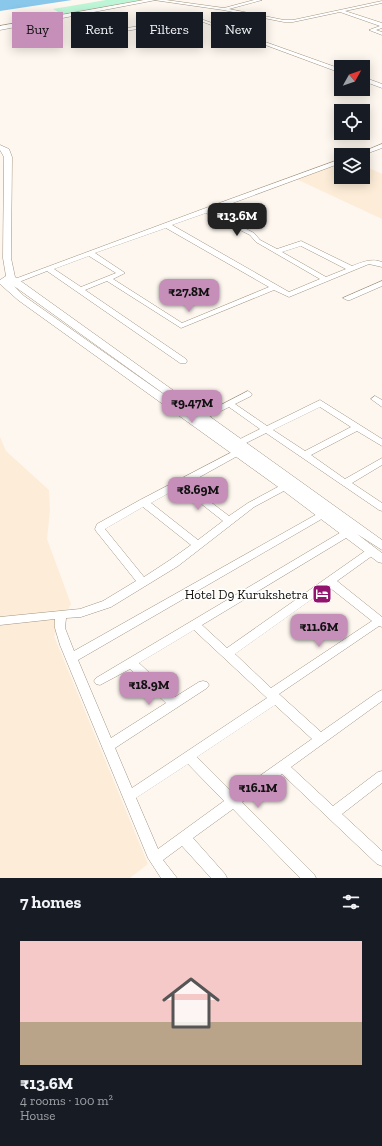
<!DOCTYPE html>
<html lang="en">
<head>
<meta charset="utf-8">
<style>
  body { margin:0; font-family:"Zilla Slab",serif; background:#242831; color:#f1f3f6; height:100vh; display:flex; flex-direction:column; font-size:15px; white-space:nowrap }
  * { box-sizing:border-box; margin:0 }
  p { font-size:13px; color:#9ea1a6 }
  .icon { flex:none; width:22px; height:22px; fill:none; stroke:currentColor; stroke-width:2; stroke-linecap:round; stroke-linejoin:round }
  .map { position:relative; height:878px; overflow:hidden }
  .details { display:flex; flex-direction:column; background:#171b24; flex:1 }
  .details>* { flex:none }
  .banner { position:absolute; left:12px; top:12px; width:358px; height:36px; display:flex; gap:8px }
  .needle { width:26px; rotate:50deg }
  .fabs { position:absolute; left:334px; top:60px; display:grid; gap:8px }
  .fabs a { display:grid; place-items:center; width:36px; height:36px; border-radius:0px; background:#171b24; box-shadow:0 2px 10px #0003; font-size:20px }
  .price { position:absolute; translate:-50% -34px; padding:0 9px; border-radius:8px; background:#c68fb9; color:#111; font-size:13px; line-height:26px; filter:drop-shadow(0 1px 2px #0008) }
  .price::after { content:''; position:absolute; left:50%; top:24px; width:12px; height:9px; margin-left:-6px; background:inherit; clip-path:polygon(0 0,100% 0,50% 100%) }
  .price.on { background:#222; color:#fff }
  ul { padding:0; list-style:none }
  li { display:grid; align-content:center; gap:8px; height:212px; padding:0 20px }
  li span { display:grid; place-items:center; height:124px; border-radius:0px; color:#555 }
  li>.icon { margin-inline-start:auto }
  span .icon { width:72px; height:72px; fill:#fffc; stroke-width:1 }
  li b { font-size:17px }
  h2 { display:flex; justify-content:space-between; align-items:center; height:48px; padding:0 20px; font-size:17px }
  .pill { padding:0 14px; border-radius:0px; background:#171b24; box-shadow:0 2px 10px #0003; font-size:14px; line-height:36px }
  .pill.on { background:#c68fb9; color:#111 }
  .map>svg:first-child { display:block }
  .built { fill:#fdedd8 }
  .green { fill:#bdf6d6 }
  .water { fill:#89c8ea }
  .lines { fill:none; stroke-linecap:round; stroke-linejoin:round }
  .minor-casing { stroke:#a29482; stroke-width:1 }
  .major-casing { stroke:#a29482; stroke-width:1 }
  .minor { fill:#fff; fill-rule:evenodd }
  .major { fill:#fff; fill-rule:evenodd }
  .labels { text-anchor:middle; stroke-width:3; stroke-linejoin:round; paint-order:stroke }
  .poi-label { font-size:13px; fill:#120e07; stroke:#fff; text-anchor:end }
</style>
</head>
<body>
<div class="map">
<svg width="382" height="878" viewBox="0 0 382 878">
  <rect width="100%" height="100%" fill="#fdf7ef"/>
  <!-- built -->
  <path class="built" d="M341 162V177H363V165L382 174V219L294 178Z
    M0 437 6 451 49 490 50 511 47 539 71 604 54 636 148 864 130 878H0Z"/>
  <!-- green -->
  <path class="green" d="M106 0H142L62 14 53 9Z"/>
  <!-- water -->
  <path class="water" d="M0 0H72L0 11Z"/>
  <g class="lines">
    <!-- minor casing -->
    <g class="minor-casing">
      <path id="minor" d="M154 0H166L224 8 254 0H262L229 9 284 20H293L382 1V3L345 11 382 23V28L376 30 382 32V35L369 30 380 26 340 12 293 22H284L223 10Z
        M85 11 121 29 194 17 199 13 201 14 198 18 341 69V73L195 19 120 32 83 13Z
        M363 77 382 84V88L363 81Z
        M382 144V148L363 155H355Z
        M341 159V163L211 211 254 233 260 240 277 249 301 241 352 266C363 262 371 258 382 262V267L369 264 289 297 274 290 181 328 107 281 85 290 186 359 187 361 186 363H180L47 271 19 282H13L12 280 203 209ZM206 213 250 235 256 242 320 279 289 292 172 225ZM166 228 269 287 182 323 113 279 125 273 95 253ZM301 246 346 269 326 277 282 252ZM89 256 116 273 81 287 54 269Z
        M382 281V286L350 300H347L343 298Z
        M248 391 252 394 251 396 235 404 267 426 320 400 382 439V446L357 431 311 455 345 479 382 458V465L352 483 382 503V511L379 510 266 433 242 445H236L234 443 236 441 260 429 229 407 205 419 202 420 198 417ZM320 407 351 427 305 451 273 430Z
        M375 396 382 400V407L371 399Z
        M238 449 241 450 243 452 241 454 187 484 229 516 248 503 287 482 290 481 295 484 293 486 254 507 178 566 111 607 81 617 66 618 65 628 74 651 326 509H332L334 511 332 513 78 660 111 738 166 703 130 669 100 685 96 684 94 681 96 678 343 531H351L352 533 351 535 202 625 227 648 368 549H376L377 551 376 553 337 581 382 617V627L379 626 279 694 321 732 378 692 382 690V701L291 767 333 806 378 772 382 771V783L342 814 382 851V866L377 864 282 774 242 802 314 874 316 878H300L233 809 193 838 225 874 227 878H211L182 846 163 860 177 878H161L148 858 60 645 55 628V619L0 625V617L80 609 103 601 136 581 96 531 95 529 97 524 140 500ZM180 487 223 521 198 540 151 503ZM143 507 191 545 170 560 144 577 105 529ZM329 587 372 621 271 688 235 654ZM194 630 267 698 132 788 115 748 207 688 209 685 207 682 203 681 199 682 175 697 139 663ZM275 705 312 739 234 794 197 757ZM188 764 224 801 158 849 136 798Z"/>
    </g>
    <!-- major casing -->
    <g class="major-casing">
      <path id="major" d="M144 0H156L0 30V26Z
        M0 145 9 149 12 157 11 258 15 277 382 540V550L357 534 382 553V563L378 562 281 489 18 300 0 284V280L6 276 3 258 4 157 0 150ZM14 286 199 419 24 296Z"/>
    </g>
    <!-- minor -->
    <use href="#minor" class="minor"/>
    <!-- major -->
    <use href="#major" class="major"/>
  </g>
  <!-- icons -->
  <defs>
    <g id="hotel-square" transform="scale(1)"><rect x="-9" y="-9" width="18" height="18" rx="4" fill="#92146f" stroke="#fff"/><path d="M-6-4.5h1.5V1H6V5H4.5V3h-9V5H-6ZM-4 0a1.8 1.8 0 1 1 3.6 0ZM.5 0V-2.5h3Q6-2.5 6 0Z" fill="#fff"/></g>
  </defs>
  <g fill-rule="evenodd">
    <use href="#hotel-square" x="322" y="594"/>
  </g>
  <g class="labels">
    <!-- poi labels -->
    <g class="poi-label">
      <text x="308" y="599">Hotel D9 Kurukshetra</text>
    </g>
  </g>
</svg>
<div class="fabs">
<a><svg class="needle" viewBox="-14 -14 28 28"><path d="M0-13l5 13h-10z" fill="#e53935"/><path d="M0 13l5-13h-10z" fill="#9ea1a6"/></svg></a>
<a><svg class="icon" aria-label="locate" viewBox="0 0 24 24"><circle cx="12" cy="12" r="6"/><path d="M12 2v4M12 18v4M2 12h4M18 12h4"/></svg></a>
<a><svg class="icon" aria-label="layers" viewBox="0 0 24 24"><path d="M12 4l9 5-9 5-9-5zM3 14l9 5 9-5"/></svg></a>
</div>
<b class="price on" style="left:237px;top:237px">₹13.6M</b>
<b class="price" style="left:189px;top:313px">₹27.8M</b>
<b class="price" style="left:192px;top:424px">₹9.47M</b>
<b class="price" style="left:198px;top:511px">₹8.69M</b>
<b class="price" style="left:319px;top:648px">₹11.6M</b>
<b class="price" style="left:149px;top:706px">₹18.9M</b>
<b class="price" style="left:258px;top:809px">₹16.1M</b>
<div class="banner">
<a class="pill on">Buy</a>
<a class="pill">Rent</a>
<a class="pill">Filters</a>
<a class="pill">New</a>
</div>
</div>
<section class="details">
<h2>7 homes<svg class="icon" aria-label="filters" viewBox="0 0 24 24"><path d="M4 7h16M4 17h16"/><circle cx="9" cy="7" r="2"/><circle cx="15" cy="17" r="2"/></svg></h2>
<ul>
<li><span style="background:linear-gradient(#f6c9c9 65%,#b9a48a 0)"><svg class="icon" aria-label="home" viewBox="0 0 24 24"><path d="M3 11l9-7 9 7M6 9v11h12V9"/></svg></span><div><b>₹13.6M</b><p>4 rooms · 100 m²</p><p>House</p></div></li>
</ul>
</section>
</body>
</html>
